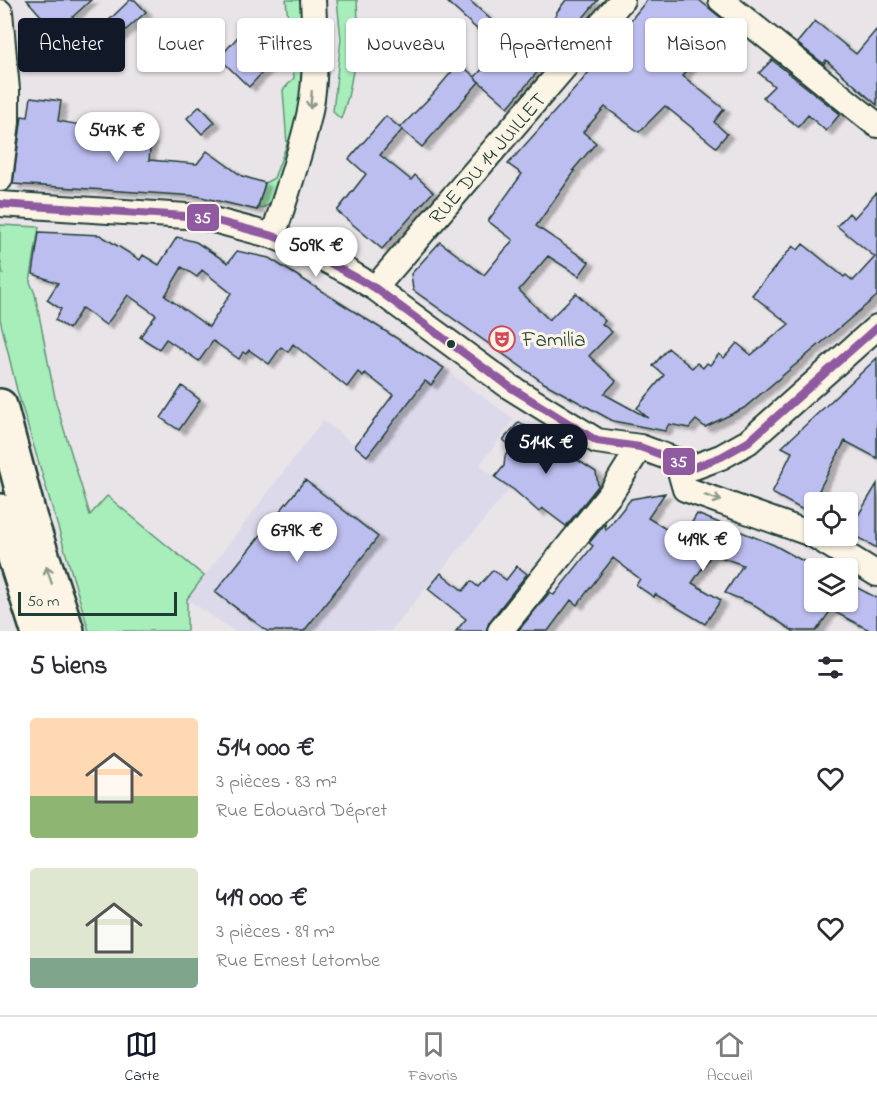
<!DOCTYPE html>
<html lang="fr">
<head>
<meta charset="utf-8">
<style>
  body { margin:0; font-family:"Indie Flower",sans-serif; background:#f2f2f3; color:#2b2b33; height:100vh; display:flex; flex-direction:column; font-size:22px; white-space:nowrap }
  * { box-sizing:border-box; margin:0 }
  p { font-size:20px; color:#7c7c81 }
  .icon { flex:none; width:33px; height:33px; fill:none; stroke:currentColor; stroke-width:2; stroke-linecap:round; stroke-linejoin:round }
  .map { position:relative; height:631px; overflow:hidden }
  .panel { display:flex; flex-direction:column; background:#fff; flex:1 }
  .panel>* { flex:none }
  .banner { position:absolute; left:18px; top:18px; width:842px; height:54px; display:flex; gap:12px }
  .fabs { position:absolute; left:804px; top:492px; display:grid; gap:12px }
  .fabs a { display:grid; place-items:center; width:54px; height:54px; border-radius:6px; background:#fff; box-shadow:0 2px 4px #0004; font-size:30px }
  .scale { position:absolute; left:18px; bottom:15px; width:159px; box-sizing:border-box; padding-left:6px; border:3px solid #1f3d34; border-top:0; font-size:16px; line-height:21px; white-space:nowrap; color:#1f3d34; -webkit-text-stroke:4px #fcf5e5; paint-order:stroke }
  .price { position:absolute; translate:-50% -51px; padding:0 14px; border-radius:21px; background:#fff; color:#222; font-size:20px; line-height:39px; filter:drop-shadow(0 2px 3px #0008) }
  .price::after { content:''; position:absolute; left:50%; top:36px; width:18px; height:14px; margin-left:-9px; background:inherit; clip-path:polygon(0 0,100% 0,50% 100%) }
  .price.current { background:#111827; color:#fff }
  ul { padding:0; list-style:none }
  li { display:flex; align-items:center; gap:18px; height:150px; padding:0 30px }
  li span { display:grid; place-items:center; flex:none; width:168px; height:120px; border-radius:6px; color:#555 }
  li>.icon { margin-inline-start:auto }
  span .icon { width:72px; height:72px; fill:#fffc; stroke-width:1 }
  li b { font-size:26px }
  h2 { display:flex; justify-content:space-between; align-items:center; height:72px; padding:0 30px; font-size:26px }
  .tag { padding:0 21px; border-radius:6px; background:#fff; box-shadow:0 2px 4px #0004; font-size:21px; line-height:54px }
  .tag.current { background:#111827; color:#fff }
  .tabs { display:flex; justify-content:space-around; align-items:center; height:84px; border-top:2px solid #e1e1e2; background:#fff; font-size:16px; color:#7c7c81 }
  .tabs a { display:grid; justify-items:center; gap:3px }
  .tabs .current { color:#111827 }
  .map>svg:first-child { display:block }
  .built { fill:#dcd9ea }
  .green { fill:#a7eebb; stroke:#639678; stroke-width:1.5 }
  .building { fill:#bdbef0; stroke:#1f3d34; stroke-width:1.5; fill-rule:evenodd; filter:url(#shadow) }
  .lines { fill:none; stroke-linecap:round; stroke-linejoin:round }
  .minor-casing { stroke:#1f3d34; stroke-width:28 }
  .highway-casing { stroke:#1f3d34; stroke-width:38 }
  .minor { stroke:#fcf5e5; stroke-width:24 }
  .highway { stroke:#fcf5e5; stroke-width:33 }
  .bus-1-casing { stroke:#fcf5e5; stroke-width:12 }
  .bus-1 { stroke:#8f5aa0; stroke-width:8 }
  .oneway { stroke:#8e998c }
  .bus-dot { fill:#1f3d34; stroke:#fcf5e5; stroke-width:2 }
  .labels { text-anchor:middle; stroke-width:6; stroke-linejoin:round; paint-order:stroke }
  .street-label { font-size:21px; fill:#1f3d34; stroke:#fcf5e5 }
  .poi-label { font-size:21px; fill:#1f3d34; stroke:#fcf5e5; text-anchor:start }
  .line-badge { stroke:#fcf5e5; stroke-width:2 }
  .badge-label { font-size:16px; text-anchor:middle; font-weight:bold; fill:#fff }
</style>
</head>
<body>
<div class="map">
<svg width="877" height="631" viewBox="0 0 877 631">
  <defs>
    <filter id="shadow"><feDropShadow dx="6" dy="4" stdDeviation="1.5" flood-color="#0004"/></filter>
  </defs>
  <rect width="100%" height="100%" fill="#e9e4e8"/>
  <filter id="ink" filterUnits="userSpaceOnUse"><feTurbulence type="fractalNoise" baseFrequency=".0167" numOctaves="2"/><feDisplacementMap in="SourceGraphic" scale="12" xChannelSelector="R" yChannelSelector="G"/><feConvolveMatrix kernelMatrix="1 2 1 2 8 2 1 2 1" color-interpolation-filters="sRGB"/></filter>
  <g filter="url(#ink)">
    <!-- built -->
    <path class="built" d="M438 365 514 419 480 465 510 489 390 631H234L187 599 323 420 368 456Z"/>
    <!-- green -->
    <path class="green" d="M286 0H302L308 43 303 108 278 201 257 210 265 183 274 178 287 144 283 90 294 78Z
      M337 0H357L359 41 348 97 341 119 333 112 341 39Z
      M0 225 39 227 30 282 35 294 56 403 90 515 107 496 204 576 187 599V631H89L17 390 0 319V274H3L0 259Z"/>
    <!-- building -->
    <path class="building" d="M27 0H91L56 32 61 35 42 60 23 49 42 17Z
      M130 0H135L146 12 117 38 104 25Z
      M445 0H469L526 51 557 14 556 13 566 0H598L508 107 475 78 479 82 422 147 401 129 402 130 380 155 411 180 415 175 433 192 382 249 337 211 366 174 349 159 386 116 400 128 433 94 459 63 475 77 500 50Z
      M647 0H699L731 26 709 53 703 48 683 76 724 109 714 122 727 134 716 147 665 106 639 132 605 107 583 132 596 143 573 170 575 171 536 226 589 262 579 276 548 256 519 290 549 320 576 293 605 321 602 324 612 332 589 356 616 381 604 394 648 418 637 408 664 375 653 366 668 348 692 368 697 363 703 368 707 363 710 365 719 354 724 358 737 343 751 355 789 324 752 295 793 246 798 250 803 244 844 277 846 275 853 281 875 257 837 226 849 213 854 218 877 192V296L744 408 705 427 696 420 689 428 669 424 665 431 613 421 544 383 413 290 411 274 440 242 484 275 513 240 488 221 522 174 508 164 580 83Z
      M815 21 856 54 877 29V105L826 60 824 64 797 43Z
      M243 31 274 60 249 87 219 58Z
      M772 60 840 114 826 131 808 115 798 127 763 97 774 86 759 73Z
      M31 97 61 101 58 121 98 128 97 137 151 139 149 160 197 164 207 151 242 176 265 183 257 210 197 196 13 184 22 116 28 117Z
      M200 106 215 122 202 134 187 118Z
      M39 232 100 235 140 260 143 255 159 265 177 237 196 242 228 263 237 251 269 258 444 368 431 385 425 381 367 456 355 446 393 395 365 373 363 376 358 372 347 387 293 344 288 352 281 347 269 364 249 350 246 354 243 352 239 359 213 341 199 361 166 339 159 349 140 337 156 315 128 295 106 325 82 308 69 329 55 320 61 309 47 300 58 283 33 274ZM182 267 197 277 202 270 231 293 209 327 165 296Z
      M877 358V458L845 441 819 490 842 502H814V516L772 493 792 452 782 447Z
      M182 386 200 400 179 430 161 418Z
      M519 422 596 472 598 486 566 526 542 508 539 512 514 490 495 477 504 466 505 456 512 447 503 440Z
      M305 480 378 537 304 631H267L215 592Z
      M877 484V548L848 532Z
      M665 493 648 518 682 539 697 514 774 545 814 567V602H848V583L877 598V631H871L831 610 816 631H793L750 603 725 593 743 565 712 554 692 583 721 600 705 624 655 594 654 597 636 585 640 579 613 558 577 605 571 600 548 631H518L550 592 554 595 593 546 589 543 605 524 606 530 631 499Z
      M517 566 527 574 489 622 486 631H456L466 619 428 589 441 573 463 591 471 581 478 587 493 570 506 580Z"/>
    <g class="lines">
      <!-- minor casing -->
      <g class="minor-casing">
        <path id="minor" d="M721 0 877 125
          M0 12 7 90V122L0 179
          M0 204 202 217 273 236 303 248 347 271 375 288 510 387 597 441 640 447 694 467 721 457 748 442 877 327
          M273 236C286 195 301 154 310 111 317 76 315 36 313 0
          M375 288 622 0
          M677 461 685 489 814 535
          M815 536 877 574
          M500 631 611 493 640 447"/>
      </g>
      <!-- highway casing -->
      <g class="highway-casing">
        <path id="highway" d="M0 406 30 519 67 631
          M0 511 38 631"/>
      </g>
      <!-- minor -->
      <use href="#minor" class="minor"/>
      <!-- highway -->
      <use href="#highway" class="highway"/>
      <!-- bus-1 casing -->
      <g class="bus-1-casing">
        <path id="bus-1" d="M0 204 202 217 273 236 303 248 375 288 510 387 597 441 640 447 694 467 721 457 748 442 877 327"/>
      </g>
      <!-- bus-1 -->
      <use href="#bus-1" class="bus-1"/>
    </g>
    <!-- one-way arrows -->
    <defs><path id="oneway-shaft" d="M-6 0H5M1.5-3L5.5 0L1.5 3" fill="none" stroke-width="1.6" stroke-linecap="round" stroke-linejoin="round" transform="scale(1.5)"/></defs>
    <g class="oneway">
      <use href="#oneway-shaft" transform="translate(311 100) rotate(95)"/>
      <use href="#oneway-shaft" transform="translate(713 498) rotate(19)"/>
      <use href="#oneway-shaft" transform="translate(49 575) rotate(-108)"/>
    </g>
  </g>
  <!-- icons -->
  <defs>
    <g id="theatre-ring" transform="scale(1.35)"><circle r="9.5" fill="#fcf5e5" stroke="#d1495b" stroke-width="1.5"/><path d="M-5-5.5Q0-4 5-5.5V0Q5 5 0 6Q-5 5-5 0ZM-3.3-2.5H-1v1.5H-3.3ZM1-2.5H3.3v1.5H1ZM-2.8 1Q0 5.5 2.8 1Z" fill="#d1495b"/></g>
  </defs>
  <g fill-rule="evenodd">
    <use href="#theatre-ring" x="502" y="339"/>
  </g>
  <!-- markers -->
  <circle class="bus-dot" cx="451" cy="344" r="5"/>
  <g class="labels">
    <!-- street labels -->
    <g class="street-label">
      <text transform="translate(487 158) rotate(-49)" y="7">RUE DU 14 JUILLET</text>
    </g>
    <!-- poi labels -->
    <g class="poi-label">
      <text x="522" y="346">Familia</text>
    </g>
  </g>
  <g class="line-badge">
    <rect x="186" y="203" width="34" height="29" rx="6" fill="#8f5aa0"/>
    <rect x="662" y="447" width="34" height="29" rx="6" fill="#8f5aa0"/>
  </g>
  <g class="badge-label">
    <text x="203" y="223">35</text>
    <text x="679" y="467">35</text>
  </g>
</svg>
<div class="fabs">
<a><svg class="icon" aria-label="locate" viewBox="0 0 24 24"><circle cx="12" cy="12" r="6"/><path d="M12 2v4M12 18v4M2 12h4M18 12h4"/></svg></a>
<a><svg class="icon" aria-label="layers" viewBox="0 0 24 24"><path d="M12 4l9 5-9 5-9-5zM3 14l9 5 9-5"/></svg></a>
</div>
<div class="scale">50 m</div>
<b class="price" style="left:117px;top:163px">547K €</b>
<b class="price" style="left:316px;top:278px">509K €</b>
<b class="price current" style="left:546px;top:475px">514K €</b>
<b class="price" style="left:297px;top:563px">679K €</b>
<b class="price" style="left:703px;top:572px">419K €</b>
<div class="banner">
<a class="tag current">Acheter</a>
<a class="tag">Louer</a>
<a class="tag">Filtres</a>
<a class="tag">Nouveau</a>
<a class="tag">Appartement</a>
<a class="tag">Maison</a>
</div>
</div>
<section class="panel">
<h2>5 biens<svg class="icon" aria-label="filters" viewBox="0 0 24 24"><path d="M4 7h16M4 17h16"/><circle cx="9" cy="7" r="2"/><circle cx="15" cy="17" r="2"/></svg></h2>
<ul>
<li><span style="background:linear-gradient(#ffd9b3 65%,#8fb573 0)"><svg class="icon" aria-label="home" viewBox="0 0 24 24"><path d="M3 11l9-7 9 7M6 9v11h12V9"/></svg></span><div><b>514 000 €</b><p>3 pièces · 83 m²</p><p>Rue Edouard Dépret</p></div><svg class="icon" aria-label="heart" viewBox="0 0 24 24"><path d="M12 20l-8-8c-3-5 5-10 8-4 3-6 11-1 8 4z"/></svg></li>
<li><span style="background:linear-gradient(#dfe7d0 75%,#7fa58c 0)"><svg class="icon" aria-label="home" viewBox="0 0 24 24"><path d="M3 11l9-7 9 7M6 9v11h12V9"/></svg></span><div><b>419 000 €</b><p>3 pièces · 89 m²</p><p>Rue Ernest Letombe</p></div><svg class="icon" aria-label="heart" viewBox="0 0 24 24"><path d="M12 20l-8-8c-3-5 5-10 8-4 3-6 11-1 8 4z"/></svg></li>
</ul>
</section>
<nav class="tabs">
<a class="current"><svg class="icon" aria-label="map" viewBox="0 0 24 24"><path d="M3 6l6-2 6 2 6-2v14l-6 2-6-2-6 2zM9 4v14M15 6v14"/></svg>Carte</a>
<a><svg class="icon" aria-label="saved" viewBox="0 0 24 24"><path d="M7 4h10v16l-5-4-5 4z"/></svg>Favoris</a>
<a><svg class="icon" aria-label="home" viewBox="0 0 24 24"><path d="M3 11l9-7 9 7M6 9v11h12V9"/></svg>Accueil</a>
</nav>
</body>
</html>
